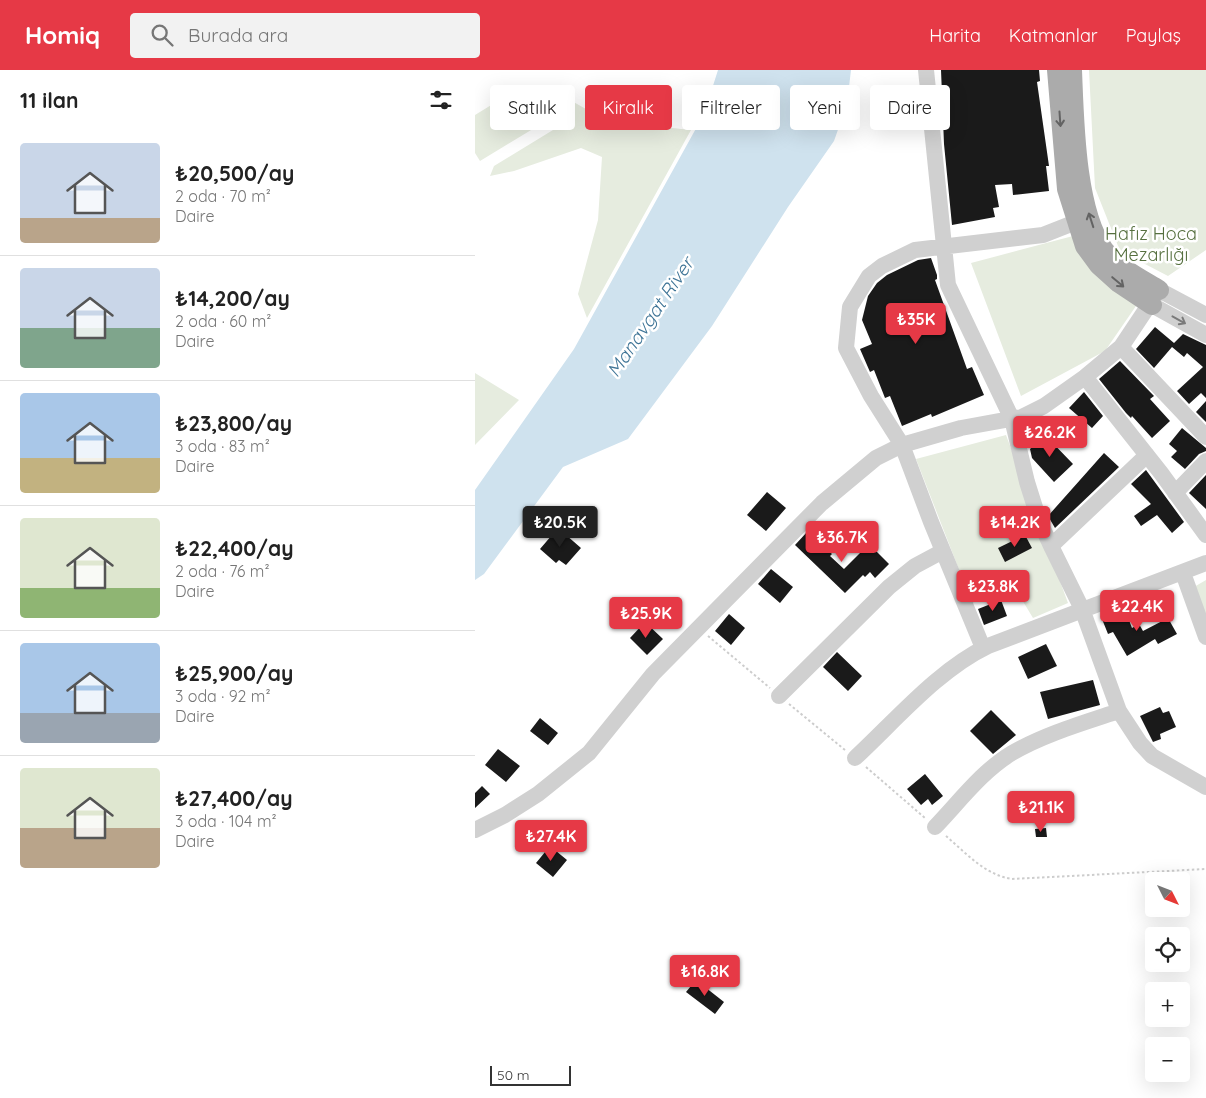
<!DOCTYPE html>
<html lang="tr">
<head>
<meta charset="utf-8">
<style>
  body { margin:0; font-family:Quicksand,sans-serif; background:#f2f2f2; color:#222; height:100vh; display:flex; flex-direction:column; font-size:19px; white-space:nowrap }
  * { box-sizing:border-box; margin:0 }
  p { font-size:16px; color:#767676 }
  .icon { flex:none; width:28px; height:28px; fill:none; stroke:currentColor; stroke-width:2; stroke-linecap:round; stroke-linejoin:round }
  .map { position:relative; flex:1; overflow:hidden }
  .sheet { display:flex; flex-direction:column; background:#fff; width:475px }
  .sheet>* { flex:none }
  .top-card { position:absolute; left:15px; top:15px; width:475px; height:45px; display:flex; gap:10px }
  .needle { width:32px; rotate:132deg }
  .tools { position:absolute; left:670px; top:802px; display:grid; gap:10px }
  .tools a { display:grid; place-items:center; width:45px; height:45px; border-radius:5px; background:#fff; box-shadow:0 5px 20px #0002; font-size:25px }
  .scale { position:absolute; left:15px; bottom:12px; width:81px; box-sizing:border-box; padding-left:5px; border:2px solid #333; border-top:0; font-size:14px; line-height:18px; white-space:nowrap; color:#333; -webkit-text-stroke:4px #fff; paint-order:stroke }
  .price { position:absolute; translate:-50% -42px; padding:0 11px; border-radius:5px; background:#e63946; color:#fff; font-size:16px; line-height:32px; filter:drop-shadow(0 1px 2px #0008) }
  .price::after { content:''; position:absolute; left:50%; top:30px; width:15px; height:11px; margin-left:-8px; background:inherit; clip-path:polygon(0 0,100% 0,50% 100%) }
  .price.selected { background:#222; color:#fff }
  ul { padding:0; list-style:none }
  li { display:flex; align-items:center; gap:15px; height:125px; padding:0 20px }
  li+li { border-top:1px solid #e0e0e0 }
  li span { display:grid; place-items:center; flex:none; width:140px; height:100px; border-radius:5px; color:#555 }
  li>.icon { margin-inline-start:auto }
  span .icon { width:60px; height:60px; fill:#fffc; stroke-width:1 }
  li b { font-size:21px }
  h2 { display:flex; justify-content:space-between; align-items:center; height:60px; padding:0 20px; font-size:21px }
  .chip { padding:0 18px; border-radius:5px; background:#fff; box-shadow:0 5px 20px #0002; font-size:18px; line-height:45px }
  .chip.selected { background:#e63946; color:#fff }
  header { display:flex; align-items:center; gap:30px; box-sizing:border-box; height:70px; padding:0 25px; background:#e63946; color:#fff }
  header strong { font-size:24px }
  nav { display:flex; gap:28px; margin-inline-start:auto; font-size:18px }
  .search { width:350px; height:45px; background:#f2f2f2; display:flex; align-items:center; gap:12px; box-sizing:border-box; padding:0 18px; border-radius:5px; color:#767676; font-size:19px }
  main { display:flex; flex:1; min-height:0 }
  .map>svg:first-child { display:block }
  .green { fill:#e6ecdf }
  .water { fill:#cfe2ee }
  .building { fill:#1a1a1a }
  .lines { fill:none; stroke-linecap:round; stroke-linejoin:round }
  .path { stroke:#cdcdcd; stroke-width:2; stroke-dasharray:2.5 2.5; stroke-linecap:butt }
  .minor { stroke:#d0d0d0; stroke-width:16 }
  .major { stroke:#ababab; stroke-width:20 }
  .oneway { stroke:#636363 }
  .oneway2 { stroke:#7a7a7a }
  .labels { text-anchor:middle; stroke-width:5; stroke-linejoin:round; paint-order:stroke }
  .park-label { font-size:18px; fill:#56703f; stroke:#fff }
  .water-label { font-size:19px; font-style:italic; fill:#3f7597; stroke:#fff }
</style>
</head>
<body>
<header>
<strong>Homiq</strong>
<div class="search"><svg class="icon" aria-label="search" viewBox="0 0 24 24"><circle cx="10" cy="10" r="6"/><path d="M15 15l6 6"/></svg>Burada ara</div>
<nav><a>Harita</a><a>Katmanlar</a><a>Paylaş</a></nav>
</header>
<main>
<section class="sheet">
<h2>11 ilan<svg class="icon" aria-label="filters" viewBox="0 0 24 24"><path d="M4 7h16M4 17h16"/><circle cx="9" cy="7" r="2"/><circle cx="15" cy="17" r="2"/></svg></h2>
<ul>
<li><span style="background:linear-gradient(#c9d6e8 75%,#b9a48a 0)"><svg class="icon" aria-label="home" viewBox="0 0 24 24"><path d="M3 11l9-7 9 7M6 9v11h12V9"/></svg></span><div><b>₺20,500/ay</b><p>2 oda · 70 m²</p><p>Daire</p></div></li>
<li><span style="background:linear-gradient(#c9d6e8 60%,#7fa58c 0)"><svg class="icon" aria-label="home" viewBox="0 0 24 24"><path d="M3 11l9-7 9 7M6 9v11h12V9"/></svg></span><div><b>₺14,200/ay</b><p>2 oda · 60 m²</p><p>Daire</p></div></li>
<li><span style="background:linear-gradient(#a9c7e8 65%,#c2b280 0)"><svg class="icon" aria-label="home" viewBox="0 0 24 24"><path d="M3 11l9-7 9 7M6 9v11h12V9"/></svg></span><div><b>₺23,800/ay</b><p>3 oda · 83 m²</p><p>Daire</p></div></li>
<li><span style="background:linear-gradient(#dfe7d0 70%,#8fb573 0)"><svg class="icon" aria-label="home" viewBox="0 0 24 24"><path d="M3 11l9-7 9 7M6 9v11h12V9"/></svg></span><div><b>₺22,400/ay</b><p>2 oda · 76 m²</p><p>Daire</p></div></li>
<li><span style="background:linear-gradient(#a9c7e8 70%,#9aa5b1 0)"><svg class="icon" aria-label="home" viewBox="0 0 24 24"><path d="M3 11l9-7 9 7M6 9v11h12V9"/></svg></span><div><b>₺25,900/ay</b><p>3 oda · 92 m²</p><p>Daire</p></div></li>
<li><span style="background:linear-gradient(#dfe7d0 60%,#b9a48a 0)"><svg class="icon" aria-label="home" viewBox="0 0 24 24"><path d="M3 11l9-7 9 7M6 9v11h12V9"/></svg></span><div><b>₺27,400/ay</b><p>3 oda · 104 m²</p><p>Daire</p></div></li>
</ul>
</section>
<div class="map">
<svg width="731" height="1028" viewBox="0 0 731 1028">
  <rect width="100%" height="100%" fill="#fff"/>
  <!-- green -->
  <path class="green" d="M614 0H731V180L693 206 645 181 620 118Z
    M49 15 71 51 5 91 0 83V45Z
    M95 30 132 51 216 60 112 248 103 224 123 150 127 87 106 78 39 101 15 106 19 96 78 60Z
    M598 166 661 236 630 281 546 326 496 193Z
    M0 303 44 330 0 375Z
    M531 365 593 533 558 548 540 518 497 533 441 389Z
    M731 510V551L719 517Z"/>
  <!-- water -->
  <path class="water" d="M243 0H376L372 34 359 71 313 137 237 256 153 369 88 397 9 504 0 510V420L99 279 229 44Z"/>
  <!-- building -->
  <path class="building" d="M466 0H564L565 11 562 12 574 96H571L574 121 538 125 537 114 520 115 524 137 518 138 520 147 477 155 469 74Z
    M456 188 462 205V209L460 210 492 299 497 297 509 325 457 347 456 344 427 356 415 326 410 328 399 300 395 302 385 279 397 274 387 250 393 226 402 213 412 205 443 190Z
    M680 257 699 273 708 264 731 275V328L726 323 714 334 702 321 728 297 712 283 709 287 697 277 679 298 661 279Z
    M645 291 679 326 675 329 695 351 677 368 657 346 656 348 651 343 624 309Z
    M609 322 628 346 617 358 594 338Z
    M731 331V352L721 342Z
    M707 358 731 378V381L724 384 710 399 696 387 702 381 694 374Z
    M570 365 598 394 579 412 557 388 555 379Z
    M629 383 644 397 580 458 573 446Z
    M671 400 709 452 697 463 682 445 666 456 659 446 676 434 656 414Z
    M731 405V439L714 423Z
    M292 422 311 438 291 461 272 445Z
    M83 458 106 478 91 495 84 490 81 493 65 479Z
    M333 461 357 484 355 486 369 499 394 474 414 494 400 508 395 502 390 507 388 505 370 523 320 475Z
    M550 465 557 478 530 492 523 478Z
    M296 499 318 517 305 533 283 514Z
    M526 530 532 546 509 555 503 539Z
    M650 540 657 558 664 554 668 561 693 548 702 564 683 574 680 569 652 586 638 562 633 564 627 549Z
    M254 544 270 558 256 575 240 561Z
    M170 552 188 569 172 585 155 568Z
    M571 574 582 596 553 609 543 587Z
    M362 582 387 606 373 621 348 597Z
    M618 610 625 635 573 649 565 622Z
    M685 637 688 643 694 641 701 657 685 664 686 669 678 672 665 646Z
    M516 640 541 665 518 684 495 661Z
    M65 648 83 663 73 675 55 661Z
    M23 679 45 696 31 712 10 695Z
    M450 704 468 726 457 735 453 729 446 735 432 719Z
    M7 716 15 724 0 738V723Z
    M571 758 572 767H561L560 759Z
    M75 776 92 790 78 807 61 793Z
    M221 910 249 932 240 944 211 922Z"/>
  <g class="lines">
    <!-- path -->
    <path class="path" d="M233 566 295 618
      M314 634 370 680
      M391 697 450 748
      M471 766C491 783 510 805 537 809L731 799"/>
    <!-- minor -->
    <path class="minor" d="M451 0 473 215 537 349 552 412 564 450 576 476 672 385
      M677 235 731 265
      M646 277 731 367
      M610 307 686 403 731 465
      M700 423 731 391
      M576 476 607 539 644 641 665 673 677 686 731 717
      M708 503 731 567
      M508 578 456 452 427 375 396 326 371 278 375 237 394 206 407 196 440 180 568 165 601 152
      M304 626 414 517 440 496 468 481
      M380 688C421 650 463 600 513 576L731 493
      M460 757C484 732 507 701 537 683 570 664 608 653 644 641
      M0 760 30 745 63 724 114 683 178 604 347 433 401 388 427 375 486 358 547 347 569 336 610 307 646 277 684 220 731 245"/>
    <!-- major -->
    <path class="major" d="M582 0 592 119 610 176 624 195 644 213 677 235
      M597 0C599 48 600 141 629 180 642 197 666 209 684 220"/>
  </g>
  <!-- one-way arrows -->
  <defs><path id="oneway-shaft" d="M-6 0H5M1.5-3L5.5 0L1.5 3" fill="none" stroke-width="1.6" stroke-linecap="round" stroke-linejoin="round" transform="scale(1.25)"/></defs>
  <g class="oneway">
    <use href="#oneway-shaft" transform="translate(585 49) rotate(86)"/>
    <use href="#oneway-shaft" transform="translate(616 150) rotate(-108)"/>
    <use href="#oneway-shaft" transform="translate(643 212) rotate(40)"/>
  </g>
  <use class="oneway2" href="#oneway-shaft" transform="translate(704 250) rotate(29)"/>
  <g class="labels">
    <!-- park labels -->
    <g class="park-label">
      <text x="676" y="170">Hafız Hoca<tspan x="676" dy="21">Mezarlığı</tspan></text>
    </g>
    <!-- water labels -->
    <g class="water-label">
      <text transform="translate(175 247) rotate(-56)" y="7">Manavgat River</text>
    </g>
  </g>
</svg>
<div class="tools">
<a><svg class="needle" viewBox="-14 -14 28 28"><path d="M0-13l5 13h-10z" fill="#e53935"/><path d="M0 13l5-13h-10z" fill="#767676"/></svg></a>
<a><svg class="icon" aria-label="locate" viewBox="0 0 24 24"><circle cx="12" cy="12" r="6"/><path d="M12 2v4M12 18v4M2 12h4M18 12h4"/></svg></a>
<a>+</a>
<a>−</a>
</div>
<div class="scale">50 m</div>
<b class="price" style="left:441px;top:275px">₺35K</b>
<b class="price" style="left:575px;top:388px">₺26.2K</b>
<b class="price selected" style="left:85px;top:478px">₺20.5K</b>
<b class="price" style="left:540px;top:478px">₺14.2K</b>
<b class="price" style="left:367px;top:493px">₺36.7K</b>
<b class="price" style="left:518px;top:542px">₺23.8K</b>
<b class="price" style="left:662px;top:562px">₺22.4K</b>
<b class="price" style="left:171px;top:569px">₺25.9K</b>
<b class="price" style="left:566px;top:763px">₺21.1K</b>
<b class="price" style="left:76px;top:792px">₺27.4K</b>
<b class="price" style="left:230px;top:927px">₺16.8K</b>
<div class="top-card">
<a class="chip">Satılık</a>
<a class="chip selected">Kiralık</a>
<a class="chip">Filtreler</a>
<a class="chip">Yeni</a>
<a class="chip">Daire</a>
</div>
</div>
</main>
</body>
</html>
